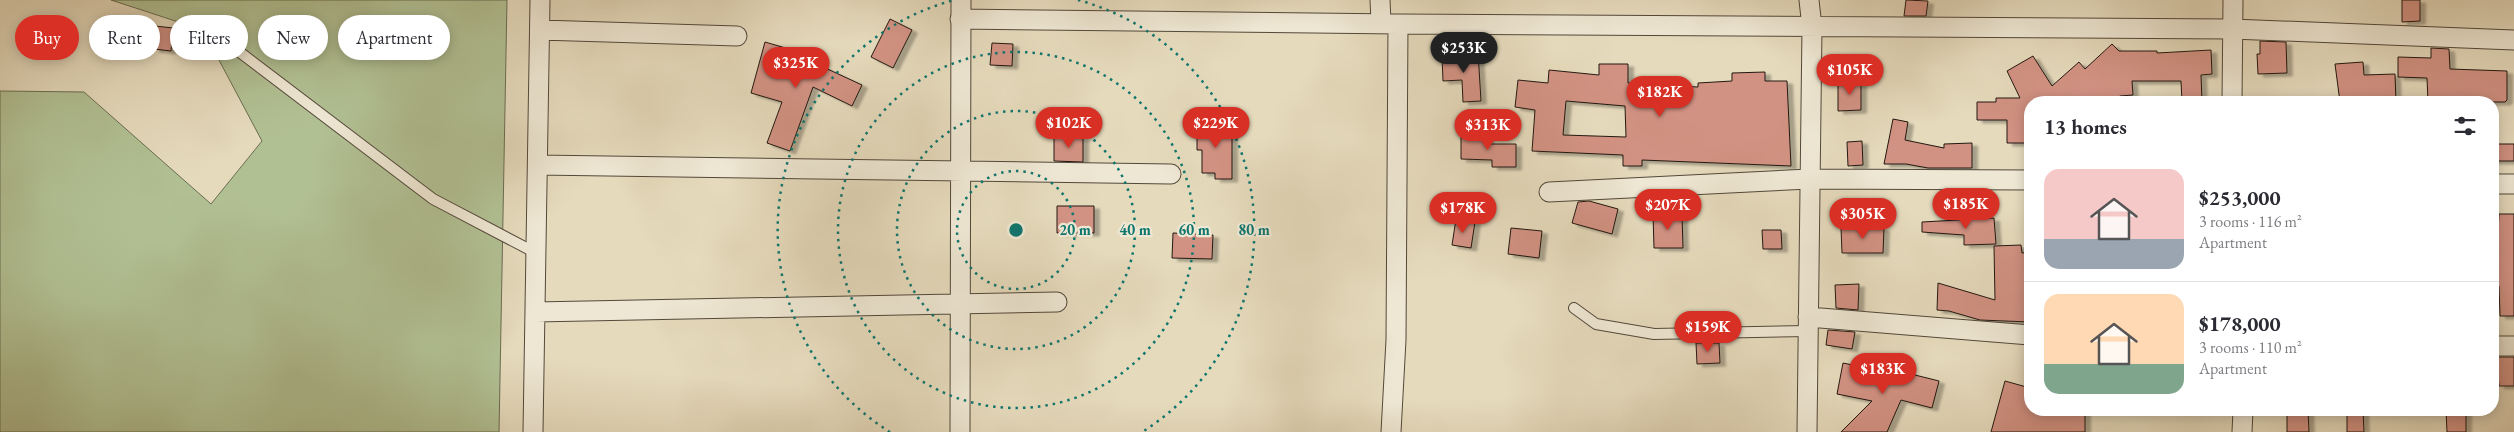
<!DOCTYPE html>
<html lang="en">
<head>
<meta charset="utf-8">
<style>
  body { margin:0; font-family:"EB Garamond",serif; background:#f7f7f7; color:#2b2b33; height:100vh; display:flex; flex-direction:column; font-size:19px; white-space:nowrap }
  * { box-sizing:border-box; margin:0 }
  p { font-size:16px; color:#7c7c81 }
  .icon { flex:none; width:28px; height:28px; fill:none; stroke:currentColor; stroke-width:2; stroke-linecap:round; stroke-linejoin:round }
  .map { position:relative; flex:1; overflow:hidden }
  .panel { position:absolute; left:2024px; top:96px; width:475px; height:320px; display:flex; flex-direction:column; background:#fff; border-radius:20px; box-shadow:0 2px 12px #0003 }
  .panel>* { flex:none }
  .banner { position:absolute; left:15px; top:15px; width:475px; height:45px; display:flex; gap:10px }
  .price { position:absolute; translate:-50% -42px; padding:0 11px; border-radius:18px; background:#d93025; color:#fff; font-size:16px; line-height:32px; filter:drop-shadow(0 1px 2px #0008) }
  .price::after { content:''; position:absolute; left:50%; top:30px; width:15px; height:11px; margin-left:-8px; background:inherit; clip-path:polygon(0 0,100% 0,50% 100%) }
  .price.on { background:#222; color:#fff }
  ul { padding:0; list-style:none }
  li { display:flex; align-items:center; gap:15px; height:125px; padding:0 20px }
  li+li { border-top:1px solid #e1e1e2 }
  li span { display:grid; place-items:center; flex:none; width:140px; height:100px; border-radius:15px; color:#555 }
  li>.icon { margin-inline-start:auto }
  span .icon { width:60px; height:60px; fill:#fffc; stroke-width:1 }
  li b { font-size:21px }
  h2 { display:flex; justify-content:space-between; align-items:center; height:60px; padding:0 20px; font-size:21px }
  .tag { padding:0 18px; border-radius:22px; background:#fff; box-shadow:0 2px 12px #0003; font-size:18px; line-height:45px }
  .tag.on { background:#d93025; color:#fff }
  .map>svg:first-child { display:block }
  .green { fill:#b1c093; stroke:#6a6c52 }
  .building { fill:#d29283; stroke:#221810; fill-rule:evenodd; filter:url(#shadow) }
  .lines { fill:none; stroke-linecap:round; stroke-linejoin:round }
  .service-casing { stroke:#53483b; stroke-width:12 }
  .minor-casing { stroke:#53483b; stroke-width:21 }
  .service { stroke:#eee7d3; stroke-width:10 }
  .minor { stroke:#eee7d3; stroke-width:19 }
  .ring { fill:none; stroke:#0f766e; stroke-width:2.5; stroke-dasharray:2.5 5 }
  .centre { fill:#0f766e; stroke:#eee7d3; stroke-width:2.5 }
  .ring-label { font-size:15px; text-anchor:middle; font-weight:bold; fill:#0f766e; stroke:#eee7d3; stroke-width:4.5; stroke-linejoin:round; paint-order:stroke }
</style>
</head>
<body>
<div class="map">
<svg width="2514" height="432" viewBox="0 0 2514 432">
  <defs>
    <filter id="shadow"><feDropShadow dx="5.5" dy="3" stdDeviation="1" flood-color="#0004"/></filter>
  </defs>
  <rect width="100%" height="100%" fill="#e5dabc"/>
  <filter id="stains"><feTurbulence type="fractalNoise" baseFrequency=".004" numOctaves="4"/><feColorMatrix values="0 0 0 0 .2 0 0 0 0 .09 0 0 0 0 .02 0 0 0 .5 -.17"/></filter>
  <radialGradient id="worn" r=".72"><stop offset=".6" stop-color="#630" stop-opacity="0"/><stop offset="1" stop-color="#630" stop-opacity=".3"/></radialGradient>
  <!-- green -->
  <path class="green" d="M111 0H507L499 432H0V91L84 92 211 204 262 141 203 30Z"/>
  <!-- building -->
  <path class="building" d="M1906 0 1928 1 1926 16H1904Z
    M2402 0H2420V21L2402 22Z
    M890 19 912 30 893 68 871 57Z
    M155 26 173 28 171 51 154 49Z
    M2260 41 2286 42 2287 73 2258 74 2257 54H2260Z
    M765 42 789 49 788 52 822 64 821 66 862 85 852 106 813 87 790 151 767 143 782 102 751 93Z
    M992 43 1013 44 1012 66 990 65Z
    M2112 44 2119 51H2157V53L2211 50 2212 74 2201 75 2202 102H2182L2181 81H2132L2133 95 2120 96 2112 102H2030V143H2007V120H1977V102H1996V98H2020L2007 71 2033 56 2052 86 2079 62 2085 69Z
    M2431 48 2449 49 2450 69 2507 71V100L2505 102H2428L2427 78 2398 77V57L2431 58Z
    M1478 52 1481 101 1463 102 1462 80 1443 81 1442 57Z
    M2363 62 2364 75 2395 74 2396 102H2340L2335 64Z
    M1599 64H1628V83L1698 87V83L1732 81V73L1765 72V81H1787L1791 166 1642 160V166H1623V155L1532 151 1535 110 1515 107 1518 80 1548 83 1549 70 1599 75ZM1566 101 1625 106 1626 137 1563 135Z
    M1861 82V110L1838 111V83Z
    M1893 119 1908 122 1905 140 1944 148V144L1972 143V168H1928L1906 164H1884Z
    M1197 124H1232V179H1215V173H1202V150H1197Z
    M1461 135 1487 136V144H1516V167H1492V160L1461 159Z
    M1054 137H1083V162L1054 161Z
    M1862 141 1863 165 1848 166 1847 142Z
    M2492 144H2514V161H2492Z
    M1589 201 1618 209 1612 234 1572 223 1578 202Z
    M1057 206H1094V233H1057Z
    M1682 214 1683 248H1654L1653 215Z
    M2499 214H2514V316H2500L2499 286H2492V269H2496Z
    M1994 218 1996 244 1964 245V235L1922 232V222Z
    M1456 219 1475 222 1471 248 1452 245Z
    M1867 227 1884 228 1883 253H1842L1841 228Z
    M1511 228 1542 231 1539 258 1508 254Z
    M1762 230H1781L1782 249H1763Z
    M1173 233 1213 235 1212 259 1172 258Z
    M2021 245 2022 253 2030 252V322L1980 320 1949 311 1937 310 1938 283 1995 300 1994 246Z
    M1859 284 1858 310 1836 308 1835 285Z
    M1828 330 1855 332 1852 349 1826 345Z
    M1696 343H1719L1720 363 1697 364Z
    M2492 357H2514V386H2499L2498 374H2492Z
    M1843 363 1906 376 1907 373 1939 381 1932 408 1901 400 1887 432H1841L1872 401 1837 394Z
    M2005 381 2030 388V410H2085V432H1991Z
    M2287 410H2308L2309 432H2287Z
    M2347 410H2363L2364 432H2347Z
    M2446 410H2466V432H2447Z"/>
  <g class="lines">
    <!-- service casing -->
    <g class="service-casing">
      <path id="service" d="M229 44 433 199 536 253
        M1574 308 1596 324 1654 334 1808 331"/>
    </g>
    <!-- minor casing -->
    <g class="minor-casing">
      <path id="minor" d="M1380 0 1381 22
        M960 19 1398 24 2232 29 2514 40
        M540 30 737 36
        M2232 102 2233 0
        M538 165 1171 174
        M2492 184H2514
        M1549 192 1809 179 2030 180
        M535 312 1057 302
        M1808 317 2030 335
        M2492 346H2514
        M533 432 540 0
        M960 432 961 0
        M1391 432 1396 340 1398 24
        M1807 432 1812 27 1809 0
        M2242 432 2243 410"/>
    </g>
    <!-- service -->
    <use href="#service" class="service"/>
    <!-- minor -->
    <use href="#minor" class="minor"/>
  </g>
  <!-- distance rings -->
  <g class="ring">
    <circle cx="1016" cy="230" r="59"/>
    <circle cx="1016" cy="230" r="119"/>
    <circle cx="1016" cy="230" r="178"/>
    <path d="M890 432A238 238 0 0 1 954 0M1078 0A238 238 0 0 1 1142 432"/>
  </g>
  <circle cx="1016" cy="230" r="8" class="centre"/>
  <g class="ring-label">
    <text x="1075" y="235">20 m</text>
    <text x="1135" y="235">40 m</text>
    <text x="1194" y="235">60 m</text>
    <text x="1254" y="235">80 m</text>
  </g>
  <rect width="100%" height="100%" filter="url(#stains)"/>
  <rect width="100%" height="100%" fill="url(#worn)"/>
</svg>
<b class="price on" style="left:1464px;top:74px">$253K</b>
<b class="price" style="left:796px;top:89px">$325K</b>
<b class="price" style="left:1850px;top:96px">$105K</b>
<b class="price" style="left:1660px;top:118px">$182K</b>
<b class="price" style="left:1069px;top:149px">$102K</b>
<b class="price" style="left:1216px;top:149px">$229K</b>
<b class="price" style="left:1488px;top:151px">$313K</b>
<b class="price" style="left:1966px;top:230px">$185K</b>
<b class="price" style="left:1668px;top:231px">$207K</b>
<b class="price" style="left:1463px;top:234px">$178K</b>
<b class="price" style="left:1863px;top:240px">$305K</b>
<b class="price" style="left:1708px;top:353px">$159K</b>
<b class="price" style="left:1883px;top:395px">$183K</b>
<div class="banner">
<a class="tag on">Buy</a>
<a class="tag">Rent</a>
<a class="tag">Filters</a>
<a class="tag">New</a>
<a class="tag">Apartment</a>
</div>
<section class="panel">
<h2>13 homes<svg class="icon" aria-label="filters" viewBox="0 0 24 24"><path d="M4 7h16M4 17h16"/><circle cx="9" cy="7" r="2"/><circle cx="15" cy="17" r="2"/></svg></h2>
<ul>
<li><span style="background:linear-gradient(#f6c9c9 70%,#9aa5b1 0)"><svg class="icon" aria-label="home" viewBox="0 0 24 24"><path d="M3 11l9-7 9 7M6 9v11h12V9"/></svg></span><div><b>$253,000</b><p>3 rooms · 116 m²</p><p>Apartment</p></div></li>
<li><span style="background:linear-gradient(#ffd9b3 70%,#7fa58c 0)"><svg class="icon" aria-label="home" viewBox="0 0 24 24"><path d="M3 11l9-7 9 7M6 9v11h12V9"/></svg></span><div><b>$178,000</b><p>3 rooms · 110 m²</p><p>Apartment</p></div></li>
</ul>
</section>
</div>
</body>
</html>
